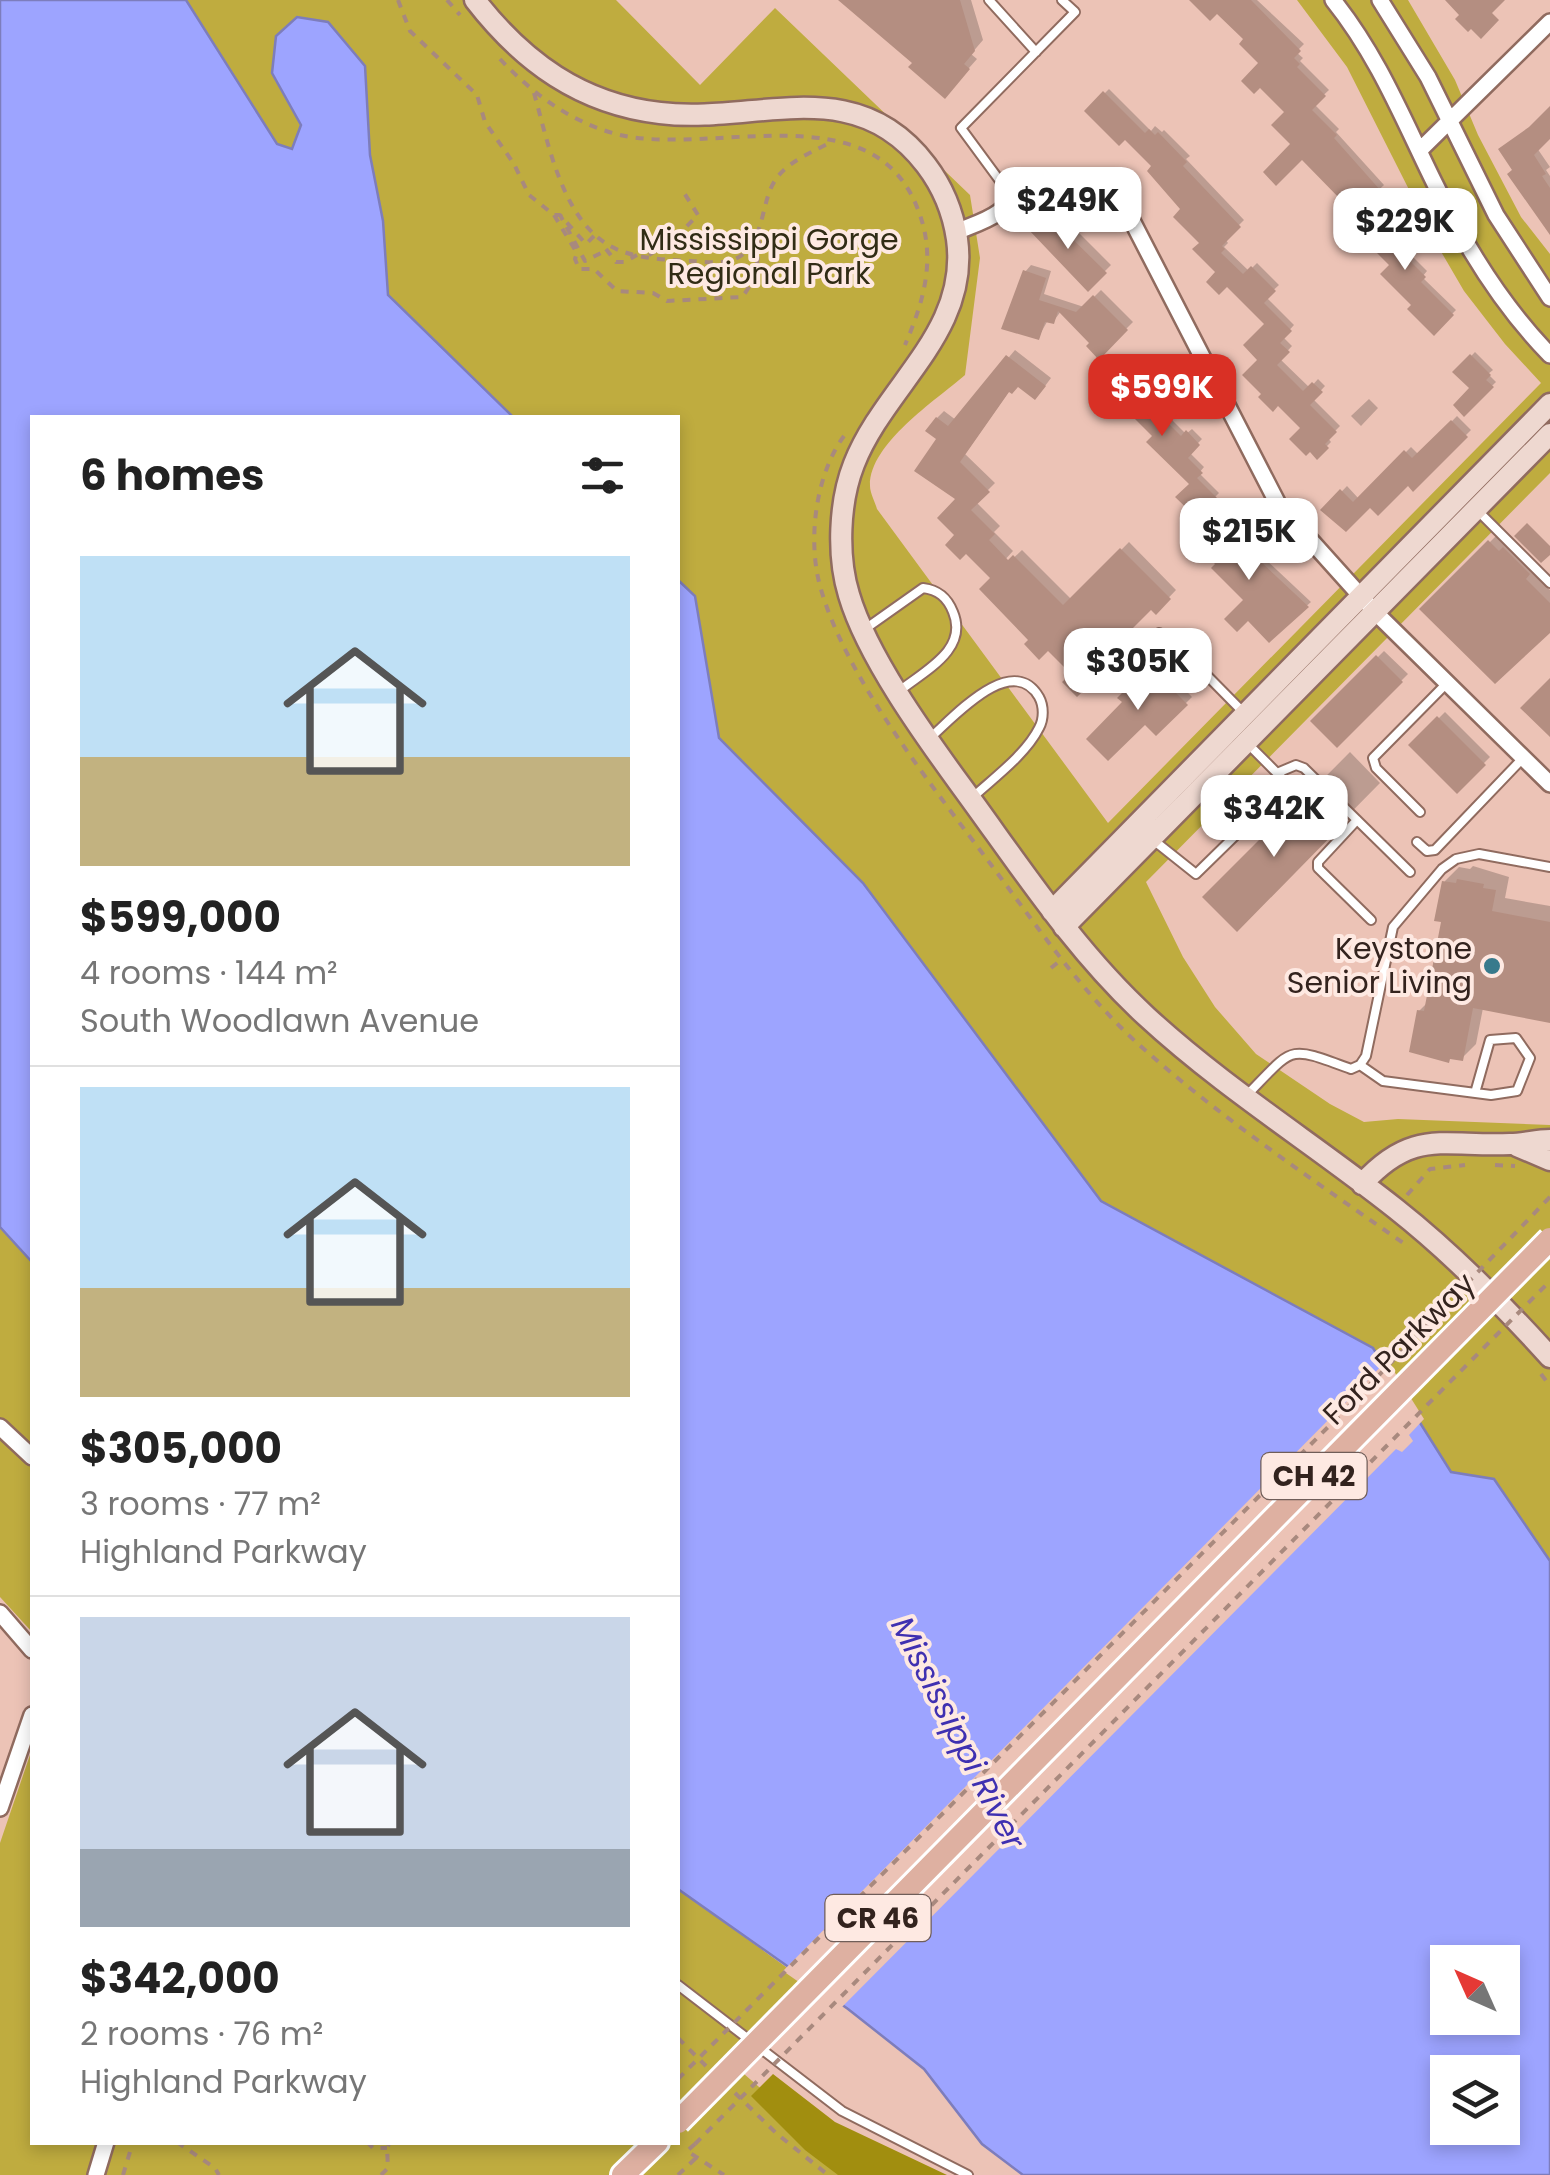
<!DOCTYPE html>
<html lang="en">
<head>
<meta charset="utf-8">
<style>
  body { margin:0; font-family:Poppins,sans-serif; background:#f2f2f2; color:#222; height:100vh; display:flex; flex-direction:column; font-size:38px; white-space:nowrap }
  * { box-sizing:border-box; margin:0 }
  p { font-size:32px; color:#767676 }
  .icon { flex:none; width:55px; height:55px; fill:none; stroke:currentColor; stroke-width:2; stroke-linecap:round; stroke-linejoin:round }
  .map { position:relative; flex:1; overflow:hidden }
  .details { position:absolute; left:30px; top:415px; width:650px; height:1730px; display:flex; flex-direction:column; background:#fff; border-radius:0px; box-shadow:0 5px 15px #0003 }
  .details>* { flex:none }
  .needle { width:65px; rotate:315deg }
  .tools { position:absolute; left:1430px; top:1945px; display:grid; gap:20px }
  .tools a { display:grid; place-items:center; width:90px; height:90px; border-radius:0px; background:#fff; box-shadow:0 5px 15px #0003; font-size:50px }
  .price { position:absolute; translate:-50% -85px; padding:0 22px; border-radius:20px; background:#fff; color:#222; font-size:32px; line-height:65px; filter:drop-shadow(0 2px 5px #0008) }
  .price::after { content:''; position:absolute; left:50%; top:60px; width:30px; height:22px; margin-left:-15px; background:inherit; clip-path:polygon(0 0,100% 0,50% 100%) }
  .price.current { background:#d93025; color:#fff }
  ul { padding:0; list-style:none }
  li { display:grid; align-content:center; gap:20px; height:530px; padding:0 50px }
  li+li { border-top:2px solid #e0e0e0 }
  li span { display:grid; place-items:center; height:310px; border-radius:0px; color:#555 }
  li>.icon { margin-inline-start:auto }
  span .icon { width:180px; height:180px; fill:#fffc; stroke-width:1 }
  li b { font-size:42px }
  h2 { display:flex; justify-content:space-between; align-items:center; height:120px; padding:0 50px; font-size:42px }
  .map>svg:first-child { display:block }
  .green { fill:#bfac3f }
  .forest { fill:#a18e0f }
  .water { fill:#9da4ff; stroke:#7d7dbc; stroke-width:2.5; fill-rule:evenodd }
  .pier { fill:#ecc3b6 }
  .shadow { fill:#0003 }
  .building { fill:#b48e81 }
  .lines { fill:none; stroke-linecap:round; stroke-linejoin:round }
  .lane-casing { stroke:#906b5f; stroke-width:12 }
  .street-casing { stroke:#906b5f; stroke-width:20 }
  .secondary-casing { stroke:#906b5f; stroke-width:25 }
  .primary-casing { stroke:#fff; stroke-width:28 }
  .path { stroke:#a8897e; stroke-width:4; stroke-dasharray:8 8; stroke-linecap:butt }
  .lane { stroke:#fff; stroke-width:8 }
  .street { stroke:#fff; stroke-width:15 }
  .secondary { stroke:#eed8d0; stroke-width:20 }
  .primary { stroke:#deb0a1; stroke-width:22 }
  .primary-bridge-casing { stroke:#fff; stroke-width:28; stroke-linecap:butt }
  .path-bridge { stroke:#a8897e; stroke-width:4; stroke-dasharray:8 8; stroke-linecap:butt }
  .primary-bridge { stroke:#deb0a1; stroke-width:22 }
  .poi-dot { fill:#387a8c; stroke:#fee9e2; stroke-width:4 }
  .labels { text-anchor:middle; stroke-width:8; stroke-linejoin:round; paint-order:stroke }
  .shield { fill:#fee9e2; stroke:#705e59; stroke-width:2.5 }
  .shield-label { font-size:28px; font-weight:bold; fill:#33231e }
  .park-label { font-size:30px; fill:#312c15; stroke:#fee9e2 }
  .poi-label { font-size:30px; fill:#33231e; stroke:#fee9e2; text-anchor:end }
  .street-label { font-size:30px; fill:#33231e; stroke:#fee9e2 }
  .water-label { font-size:32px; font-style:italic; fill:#3f30b1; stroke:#fee9e2 }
</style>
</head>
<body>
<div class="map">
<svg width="1550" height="2175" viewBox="0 0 1550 2175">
  <rect width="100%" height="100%" fill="#ecc3b6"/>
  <!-- green -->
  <path class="green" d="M186 0H616L700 85 775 8 970 195 980 258 965 375C935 401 869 444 870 486 870 493 875 502 877 509L1108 823 1541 383 1505 344 1464 291 1436 243 1347 67 1297 0H1408L1455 80 1478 135 1521 217 1550 254V473L1146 882 1183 957 1215 1007 1256 1054 1330 1104 1364 1122 1398 1119 1550 1125V1561L1494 1479 1451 1472 1373 1348 1101 1201 863 883 719 738 695 597 678 580V418L513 417 388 295 383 221 370 155 365 66 328 22 297 17 276 36 273 73 301 125 293 149 278 145Z
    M0 1227 32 1262V1632L0 1597Z
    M32 1749V2142H678V1889L811 1985 729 2061 861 2175H0V1843Z"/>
  <!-- forest -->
  <path class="forest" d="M773 2074 835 2122 947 2175H838L805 2150 751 2096Z"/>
  <!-- water -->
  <path class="water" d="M0 0H186L277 144 292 149 301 125 272 73 276 36 297 17 328 22 365 66 370 155 383 221 388 295 513 417 32 418V1262L0 1227Z
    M678 580 695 596 719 738 863 883 1101 1201 1373 1348 1451 1472 1494 1479 1550 1561V2175H1023L982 2144 924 2069 848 2009 678 1889ZM1448 1962H1502V2018H1448ZM1448 2072H1502V2128H1448Z"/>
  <!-- pier -->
  <path class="pier" d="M1387 1360 1424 1419 1409 1435 1413 1441 1402 1452 1396 1449 839 2010 783 1971 1347 1401 1346 1398 1358 1386 1361 1387Z"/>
  <!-- shadow -->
  <path class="shadow" d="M842 0H971L983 40 971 54 977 59 953 86 915 62Z
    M1193 0H1257L1304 44 1296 52 1303 58 1300 61 1329 90 1314 104 1339 129 1336 132 1384 185 1368 200 1355 187 1294 144 1287 112 1246 39 1217 10Z
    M1109 89 1151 131 1155 126 1162 132 1164 130 1190 156 1186 159 1244 220 1225 239 1228 243 1224 247 1249 271 1257 263 1279 285 1266 297 1294 325 1283 337 1292 346 1280 359 1310 388 1318 379 1325 386 1313 399 1340 426 1328 438 1331 442 1317 456 1304 428 1261 360 1267 324 1227 284 1155 166 1125 136 1087 111Z
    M1550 108V136L1537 148 1550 167 1546 170 1550 176V233L1510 174 1536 124Z
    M1389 206 1408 225 1395 239 1427 271 1422 277 1456 310 1434 332 1393 265 1362 234Z
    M1053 207 1111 265 1088 288 1031 229Z
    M1340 244a8 8 0 1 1 16 0a8 8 0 1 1-16 0Z
    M1031 265 1051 271 1044 294 1084 307 1101 290 1133 322 1099 356 1093 343 1061 311 1053 322 1048 320 1038 338 1025 272Z
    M1015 350 1051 378 1042 390 1018 384 1010 390 965 454 995 483 976 502 1000 526 994 532 1013 551 1003 562 1006 565 1022 550 1072 600 1129 542 1176 590 1156 611 1151 606 1113 644 1120 651 1077 694 1074 674 1048 647 1031 640 994 578 966 550 958 535 959 499 940 439 937 418 944 411 956 420Z
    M1475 352 1493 370 1488 374 1496 382 1464 413 1473 388 1456 372Z
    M1120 364 1141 385 1145 382 1158 395 1153 401 1186 434 1192 429 1202 439 1189 452 1204 467 1199 473 1219 493 1197 515 1192 484 1155 436 1102 382Z
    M1369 399 1378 408 1361 426 1351 416Z
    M1457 416 1471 430 1413 488 1408 483 1370 504 1324 510 1347 486 1359 499 1411 447 1419 455Z
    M1216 513 1311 602 1269 639 1246 600 1197 532Z
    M1496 536 1507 547 1511 542 1535 566 1530 571 1550 590V629L1423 609Z
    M1384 651 1408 674 1337 745 1314 721Z
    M1157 661 1192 697 1156 733 1121 698Z
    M1445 712 1490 757 1457 790 1412 745Z
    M1350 752 1380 783 1237 928 1206 897Z
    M1473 866 1509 877 1505 898 1550 906V1005L1483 1008 1476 1044 1462 1058 1419 1011 1429 1001 1444 920 1437 919 1445 881 1459 867 1470 869Z"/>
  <!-- building -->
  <path class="building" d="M838 0H960L975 51 964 64 970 69 945 99 908 67 912 63Z
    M1189 0H1251L1301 51 1294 58 1300 64 1297 67 1326 96 1312 110 1337 135 1334 138 1381 191 1368 204 1355 190 1343 202 1302 160 1276 186 1263 172 1290 144 1271 125 1284 112 1260 88 1254 94 1241 81 1258 63 1239 44 1243 39 1217 14 1210 21Z
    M1445 0H1505L1492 13 1499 20 1481 39 1471 29 1468 32 1455 19 1459 15Z
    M1103 91 1145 133 1149 129 1155 135 1158 132 1187 162 1183 166 1241 227 1222 246 1225 249 1221 253 1243 274 1251 266 1276 291 1264 303 1292 331 1280 343 1290 352 1277 365 1303 391 1312 382 1323 392 1310 405 1337 432 1325 444 1329 448 1317 460 1310 452 1306 456 1289 439 1300 428 1278 406 1273 412 1258 397 1261 394 1242 375 1257 360 1243 345 1264 324 1227 287 1219 295 1206 282 1215 272 1192 249 1199 243 1173 217 1180 209 1147 171 1151 166 1125 140 1119 146 1084 111Z
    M1550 106V139L1534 155 1546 174 1542 176 1550 188V235L1507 174 1512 170 1498 149 1529 127Z
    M1384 208 1406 230 1393 244 1426 277 1421 282 1454 315 1434 336 1407 309 1411 305 1380 274 1389 265 1358 234Z
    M1045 212 1107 273 1088 292 1028 229Z
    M1023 270 1046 278 1039 300 1076 312 1093 295 1128 330 1099 360 1086 346 1089 343 1058 311 1054 324 1045 322 1039 340 1001 329Z
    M1470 354 1491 375 1486 380 1494 387 1464 417 1453 405 1469 388 1452 372Z
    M1006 355 1046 386 1035 400 1018 387 1012 394 1009 392 960 462 990 492 971 510 995 534 989 540 1008 560 1013 555 1063 605 1120 548 1171 599 1156 615 1151 610 1108 653 1115 660 1077 697 1062 682 1071 674 1048 651 1039 660 1024 644 1028 640 979 589 990 578 966 554 960 560 945 545 954 535 937 518 955 499 914 471 936 439 925 431 936 417 948 426Z
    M1115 366 1136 387 1139 383 1156 401 1151 406 1181 436 1186 430 1200 445 1188 458 1203 473 1197 478 1217 498 1197 518 1175 497 1189 484 1146 442 1152 436 1098 382Z
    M1451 420 1468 437 1413 492 1408 486 1378 516 1370 508 1346 532 1320 510 1340 489 1353 502 1404 450 1412 458Z
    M1211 515 1309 607 1269 643 1248 621 1237 632 1224 619 1243 600 1211 568 1215 564 1196 544 1200 540 1193 532Z
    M1527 523 1550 546V555L1541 563 1514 536Z
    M1488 540 1499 551 1503 547 1530 574 1526 579 1550 603V633L1495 684 1419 609Z
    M1376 655 1403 682 1337 748 1310 721Z
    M1149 666 1188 705 1156 736 1145 725 1108 761 1086 739 1122 702 1117 698Z
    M1550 678V737L1520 708Z
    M1437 716 1486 765 1457 794 1408 745Z
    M1312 787 1346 821 1237 932 1202 897Z
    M1457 879 1484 884 1483 888 1496 890 1492 911 1550 922V1023L1473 1008 1463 1061 1450 1059 1449 1063 1409 1052 1417 1010 1424 1011 1441 922 1434 921 1442 881 1456 883Z"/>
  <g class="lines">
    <!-- lane casing -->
    <g class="lane-casing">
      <path id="lane" d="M989 0 1036 52
        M1014 200 961 128 1075 12 1062 0
        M1479 512 1550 583
        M865 629 923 588C938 590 947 597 953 612 969 650 924 671 898 692
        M1119 671 1151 637 1159 633 1170 638 1245 714
        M930 738C953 718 1012 651 1039 697 1044 706 1044 719 1039 728 1026 754 995 777 974 796
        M1247 743 1277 773 1296 765 1304 768 1410 872
        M1420 812 1376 768 1373 758 1449 681
        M1357 820 1318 862V868L1371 920
        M1152 839 1196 874 1288 784 1277 773
        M1417 842 1427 851 1435 850 1524 757
        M1360 1065 1383 1081 1491 1095 1517 1091 1530 1058 1516 1038 1490 1040 1475 1093
        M1247 1095C1295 1046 1286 1045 1351 1069L1360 1065 1366 1056 1393 927 1442 869 1456 859 1479 854 1550 867
        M678 1985 842 2111 968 2175"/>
    </g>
    <!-- street casing -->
    <g class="street-casing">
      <path id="street" d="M1333 0C1378 56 1403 119 1434 182 1464 244 1502 306 1550 355
        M1380 0 1428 77 1496 215 1550 298
        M1420 150 1550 22
        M956 232C970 226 987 221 999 212 1007 206 1014 198 1023 192 1060 166 1101 177 1127 211L1278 504 1375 612 1550 784
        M0 1427 32 1457
        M0 1613 32 1650
        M0 1808 32 1715
        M96 2175 106 2142"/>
    </g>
    <!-- secondary casing -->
    <g class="secondary-casing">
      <path id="secondary" d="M475 0C523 62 581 104 660 113 755 125 854 70 926 165 942 186 953 212 957 239 970 332 885 385 854 464 839 502 837 556 849 595 867 656 924 735 962 787 1020 866 1074 950 1147 1017 1224 1088 1314 1144 1396 1209 1453 1254 1502 1304 1550 1357
        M1052 911 1550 404
        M1064 927 1550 434
        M1517 1146 1550 1160
        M1362 1184C1413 1128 1443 1147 1510 1144 1523 1144 1536 1140 1550 1140"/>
    </g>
    <!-- primary casing -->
    <g class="primary-casing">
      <path id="primary" d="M623 2175 657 2142"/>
    </g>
    <!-- path -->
    <path class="path" d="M398 0 410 31 477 95 485 122 514 164 529 195 554 215H560
      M447 0 460 15
      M500 59C534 95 572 123 620 135 713 156 871 92 917 207 937 256 925 298 905 345
      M534 93C549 145 564 233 624 252 644 259 670 260 691 261 711 262 734 267 748 249 765 229 762 199 776 179 788 161 815 151 833 141
      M554 215 577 253 575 259 579 269H594L617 291 653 293 667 301 742 297C758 278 758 257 760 232
      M594 236 586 244 560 215 585 261 605 251
      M606 249 616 262H624L637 255
      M649 255 673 240 698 215 681 188
      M844 436C816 474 808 537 819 582 843 676 934 788 992 866 1037 926 1080 990 1136 1042 1220 1118 1316 1182 1409 1247
      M1051 968 1062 959
      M1495 1165 1515 1166
      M1407 1195 1430 1169 1465 1165
      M1548 1199 1550 1197
      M1541 1374 1550 1386
      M678 2038 706 2066
      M735 2093 776 2133 828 2175
      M177 2142 215 2168 219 2175
      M367 2142 373 2148H387
      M695 2144 687 2151 724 2175
      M123 2175 133 2142
      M381 2175 388 2168 387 2148 390 2142
      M678 2175 698 2156"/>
    <!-- lane -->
    <use href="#lane" class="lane"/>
    <!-- street -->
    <use href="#street" class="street"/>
    <!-- secondary -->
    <use href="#secondary" class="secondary"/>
    <!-- primary -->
    <use href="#primary" class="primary"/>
    <!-- primary-bridge casing -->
    <g class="primary-bridge-casing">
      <path id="primary-bridge" d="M678 2122 1550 1239"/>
    </g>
    <!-- path-bridge -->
    <path class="path-bridge" d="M678 2079 1358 1397 1548 1199
      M695 2144 1550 1281"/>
    <!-- primary-bridge -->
    <use href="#primary-bridge" class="primary-bridge"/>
  </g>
  <!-- markers -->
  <circle class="poi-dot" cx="1492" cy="966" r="10"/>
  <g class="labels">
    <!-- shield labels -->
    <g class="shield">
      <rect x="1261.5" y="1453" width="105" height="46" rx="8"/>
      <rect x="825.5" y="1895" width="105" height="46" rx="8"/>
    </g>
    <g class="shield-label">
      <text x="1314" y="1486">CH 42</text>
      <text x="878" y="1928">CR 46</text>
    </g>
    <!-- park labels -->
    <g class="park-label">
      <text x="769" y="250">Mississippi Gorge<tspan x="769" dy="34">Regional Park</tspan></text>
    </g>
    <!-- poi labels -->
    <g class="poi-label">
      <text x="1472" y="959">Keystone<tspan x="1472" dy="34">Senior Living</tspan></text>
    </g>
    <!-- street labels -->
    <g class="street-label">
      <text transform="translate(1399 1349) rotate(-45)" y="10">Ford Parkway</text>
    </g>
    <!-- water labels -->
    <g class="water-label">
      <text transform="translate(958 1733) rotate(63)" y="11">Mississippi River</text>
    </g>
  </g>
</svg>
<div class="tools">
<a><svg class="needle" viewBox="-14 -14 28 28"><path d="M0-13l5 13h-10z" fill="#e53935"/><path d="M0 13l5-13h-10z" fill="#767676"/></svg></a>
<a><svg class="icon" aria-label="layers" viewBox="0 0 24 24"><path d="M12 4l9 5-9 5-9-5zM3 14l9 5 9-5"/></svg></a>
</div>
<b class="price" style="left:1068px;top:252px">$249K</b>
<b class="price" style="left:1405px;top:273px">$229K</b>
<b class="price current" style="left:1162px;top:439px">$599K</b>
<b class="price" style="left:1249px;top:583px">$215K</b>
<b class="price" style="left:1138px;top:713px">$305K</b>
<b class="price" style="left:1274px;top:860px">$342K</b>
<section class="details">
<h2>6 homes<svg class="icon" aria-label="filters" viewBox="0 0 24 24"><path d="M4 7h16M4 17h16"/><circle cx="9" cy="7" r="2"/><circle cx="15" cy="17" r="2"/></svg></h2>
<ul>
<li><span style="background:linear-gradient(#bfe0f5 65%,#c2b280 0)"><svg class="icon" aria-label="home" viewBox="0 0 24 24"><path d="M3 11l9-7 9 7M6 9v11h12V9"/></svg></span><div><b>$599,000</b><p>4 rooms · 144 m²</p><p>South Woodlawn Avenue</p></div></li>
<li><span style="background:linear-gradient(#bfe0f5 65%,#c2b280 0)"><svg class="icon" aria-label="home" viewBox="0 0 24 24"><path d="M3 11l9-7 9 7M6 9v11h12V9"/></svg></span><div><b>$305,000</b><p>3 rooms · 77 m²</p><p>Highland Parkway</p></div></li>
<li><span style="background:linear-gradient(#c9d6e8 75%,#9aa5b1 0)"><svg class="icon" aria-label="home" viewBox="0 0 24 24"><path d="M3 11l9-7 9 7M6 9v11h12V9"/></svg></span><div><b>$342,000</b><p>2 rooms · 76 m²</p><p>Highland Parkway</p></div></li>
</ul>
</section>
</div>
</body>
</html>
